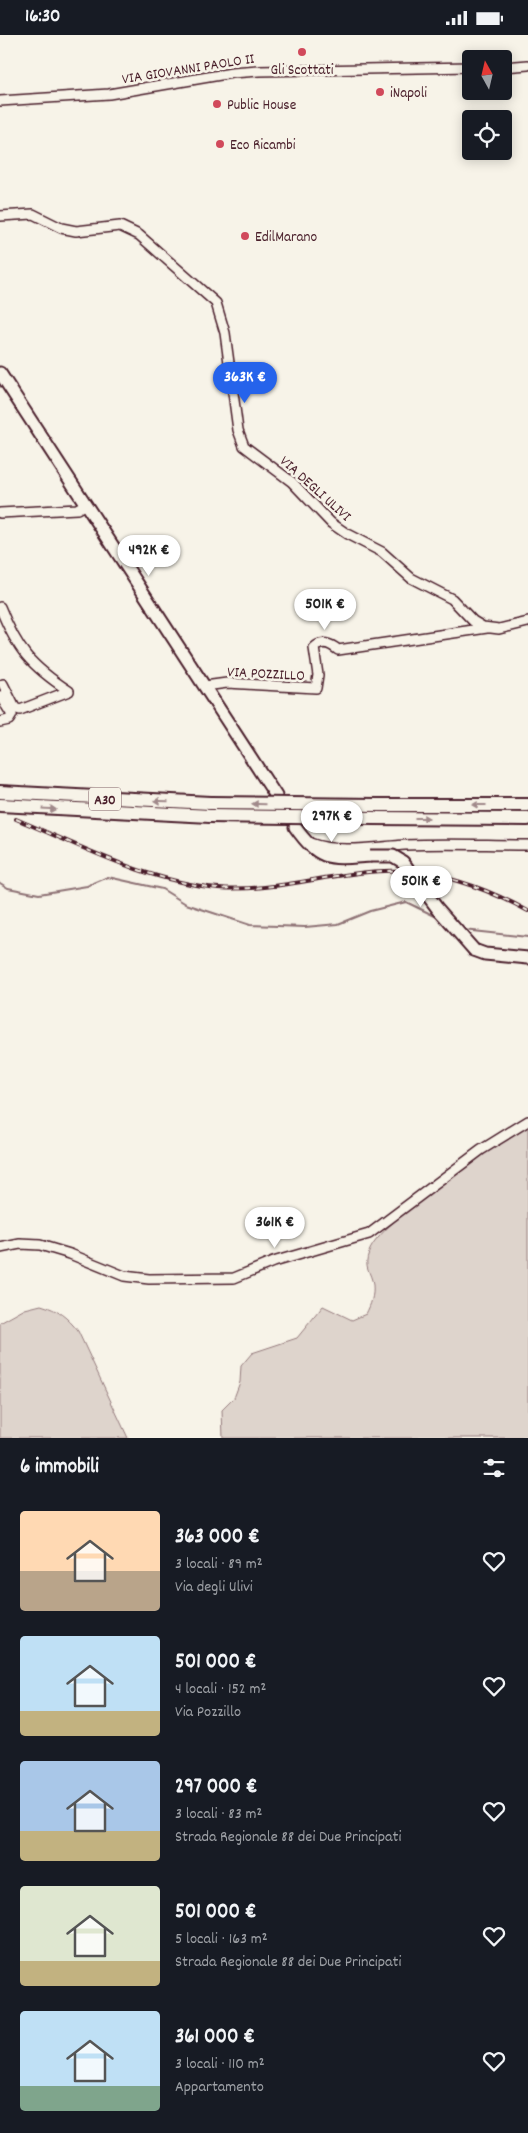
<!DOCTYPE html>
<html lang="it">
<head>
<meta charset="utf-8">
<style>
  body { margin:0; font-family:Dekko,sans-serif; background:#242831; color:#f1f3f6; height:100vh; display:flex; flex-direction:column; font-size:19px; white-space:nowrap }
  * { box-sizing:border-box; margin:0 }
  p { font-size:16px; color:#9ea1a6 }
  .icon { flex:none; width:28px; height:28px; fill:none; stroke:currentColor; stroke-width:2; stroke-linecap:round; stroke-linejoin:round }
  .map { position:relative; height:1403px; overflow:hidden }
  .sheet { display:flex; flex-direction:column; background:#171b24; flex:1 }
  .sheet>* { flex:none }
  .needle { width:32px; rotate:352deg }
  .tools { position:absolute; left:462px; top:15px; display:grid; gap:10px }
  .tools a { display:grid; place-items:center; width:50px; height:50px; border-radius:5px; background:#171b24; box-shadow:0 2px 12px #0003; font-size:25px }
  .price { position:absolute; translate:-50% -42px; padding:0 11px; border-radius:18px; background:#fff; color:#222; font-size:16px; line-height:32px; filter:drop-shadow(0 1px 2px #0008) }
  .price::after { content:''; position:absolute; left:50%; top:30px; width:15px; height:11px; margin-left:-8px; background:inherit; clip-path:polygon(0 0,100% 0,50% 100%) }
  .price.on { background:#2563eb; color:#fff }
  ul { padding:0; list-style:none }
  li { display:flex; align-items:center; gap:15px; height:125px; padding:0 20px }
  li span { display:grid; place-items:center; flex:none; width:140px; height:100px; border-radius:5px; color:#555 }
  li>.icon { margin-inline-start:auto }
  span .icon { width:60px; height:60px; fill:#fffc; stroke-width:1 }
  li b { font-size:21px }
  h2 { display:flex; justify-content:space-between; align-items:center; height:60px; padding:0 20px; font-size:21px }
  .status { display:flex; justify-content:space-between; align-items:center; height:35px; padding:0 25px; background:#171b24; direction:ltr }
  .status svg { height:14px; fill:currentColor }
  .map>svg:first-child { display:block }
  .green { fill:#ded4cc; stroke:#947a7c }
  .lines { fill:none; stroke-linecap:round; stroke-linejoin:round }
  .stream { stroke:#8e7275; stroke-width:2 }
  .minor-casing { stroke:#4a1f2b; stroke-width:12 }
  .major-casing { stroke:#4a1f2b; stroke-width:15 }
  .highway-casing { stroke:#4a1f2b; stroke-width:16 }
  .minor { stroke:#f7f3e8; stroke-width:9 }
  .major { stroke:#f7f3e8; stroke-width:11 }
  .highway { stroke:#f7f3e8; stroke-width:12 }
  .rail-casing { stroke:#4a1f2b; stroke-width:4 }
  .rail { stroke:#f7f3e8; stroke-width:2; stroke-dasharray:5.5; stroke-linecap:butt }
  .major-bridge-casing { stroke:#4a1f2b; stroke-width:15; stroke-linecap:butt }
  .highway-bridge-casing { stroke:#4a1f2b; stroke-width:16; stroke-linecap:butt }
  .major-bridge { stroke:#f7f3e8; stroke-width:11 }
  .highway-bridge { stroke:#f7f3e8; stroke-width:12 }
  .oneway { fill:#a0898a }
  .poi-dot { fill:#d1495b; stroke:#f7f3e8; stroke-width:2 }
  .labels { text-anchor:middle; stroke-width:5; stroke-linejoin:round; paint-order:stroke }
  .shield { fill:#f7f3e8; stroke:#7e5f64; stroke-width:1 }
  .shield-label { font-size:14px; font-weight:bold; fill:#4a1f2b }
  .street-label { font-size:15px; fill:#4a1f2b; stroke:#f7f3e8 }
  .poi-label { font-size:15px; fill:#4a1f2b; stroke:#f7f3e8; text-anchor:start }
</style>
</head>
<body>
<div class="status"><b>16:30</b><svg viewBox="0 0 49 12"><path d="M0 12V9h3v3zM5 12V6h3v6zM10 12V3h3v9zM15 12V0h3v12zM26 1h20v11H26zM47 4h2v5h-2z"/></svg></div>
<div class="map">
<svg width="528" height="1403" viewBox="0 0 528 1403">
  <rect width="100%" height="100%" fill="#f7f3e8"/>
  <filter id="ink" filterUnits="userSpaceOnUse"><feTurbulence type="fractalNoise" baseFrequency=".02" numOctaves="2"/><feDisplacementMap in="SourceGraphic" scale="10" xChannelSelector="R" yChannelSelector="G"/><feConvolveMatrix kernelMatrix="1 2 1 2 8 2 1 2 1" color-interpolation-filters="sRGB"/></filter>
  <g filter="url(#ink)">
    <!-- green -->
    <path class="green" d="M528 1090V1403H223L222 1375 234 1363 240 1347 241 1331 252 1318 297 1303 323 1271 352 1285 366 1279C371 1269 374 1261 373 1250 371 1236 363 1233 369 1217 380 1186 496 1108 528 1090Z
      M41 1270C58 1275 67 1282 78 1296L128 1403H0V1288L25 1274Z"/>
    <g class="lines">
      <!-- stream -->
      <path class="stream" d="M0 848 8 853 39 859 87 851 108 842 162 854 186 869 250 890 305 892 338 889 370 876 406 867 439 883
        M463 895 528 902"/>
      <!-- minor casing -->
      <g class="minor-casing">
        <path id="minor" d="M504 32 528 30
          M0 66 109 59 232 38 259 36 471 32
          M0 181 33 179 61 193 76 196 120 191 139 200 216 268 225 298 238 395 244 411 292 447 331 488 347 499 382 517 411 543 452 564 473 586 483 592 499 594 528 587
          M0 478 77 474 86 469
          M0 572C17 615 31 631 69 656
          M3 649 15 673 20 675 69 656
          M205 651 227 648 316 653 318 640 314 613C321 605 331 609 338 615L487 593
          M0 661 12 680 9 685 0 687
          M310 808C339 819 374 812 405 810 446 808 487 810 528 810
          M0 1213 20 1209 40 1210 70 1219 124 1241 149 1244 234 1243 273 1227 369 1199 481 1115 528 1086"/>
      </g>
      <!-- major casing -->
      <g class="major-casing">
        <path id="major" d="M0 338 276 761
          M295 792C320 827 329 824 370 821
          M474 915 485 919 528 923"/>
      </g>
      <!-- highway casing -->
      <g class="highway-casing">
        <path id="highway" d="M0 757 210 768
          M0 770 210 781
          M377 770H528
          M374 783 528 784"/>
      </g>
      <!-- minor -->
      <use href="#minor" class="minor"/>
      <!-- major -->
      <use href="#major" class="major"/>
      <!-- highway -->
      <use href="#highway" class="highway"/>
      <!-- rail casing -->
      <g class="rail-casing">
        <path id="rail" d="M16 784C81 811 148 847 219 853 275 857 329 838 384 836 433 834 485 852 528 876"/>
      </g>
      <!-- rail -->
      <use href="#rail" class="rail"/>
      <!-- major-bridge casing -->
      <g class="major-bridge-casing">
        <path id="major-bridge" d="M370 821H393L403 827 437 873 474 915"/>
      </g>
      <!-- highway-bridge casing -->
      <g class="highway-bridge-casing">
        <path id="highway-bridge" d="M210 768 377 770
          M210 781 374 783"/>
      </g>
      <!-- major-bridge -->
      <use href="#major-bridge" class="major-bridge"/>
      <!-- highway-bridge -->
      <use href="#highway-bridge" class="highway-bridge"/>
    </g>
    <!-- one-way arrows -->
    <defs><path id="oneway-solid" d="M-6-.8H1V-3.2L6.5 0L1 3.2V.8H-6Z" transform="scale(1.25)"/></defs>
    <g class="oneway">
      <use href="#oneway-solid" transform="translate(161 766) rotate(-178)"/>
      <use href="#oneway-solid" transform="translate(259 769) rotate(-179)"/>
      <use href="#oneway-solid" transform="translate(479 770) rotate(-180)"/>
      <use href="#oneway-solid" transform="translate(49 774) rotate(3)"/>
      <use href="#oneway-solid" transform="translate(422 783)"/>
    </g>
  </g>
  <!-- markers -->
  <g class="poi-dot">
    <circle cx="302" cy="17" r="5"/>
    <circle cx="380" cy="57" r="5"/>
    <circle cx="217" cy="69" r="5"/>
    <circle cx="220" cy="109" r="5"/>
    <circle cx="245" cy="201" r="5"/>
  </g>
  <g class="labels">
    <!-- shield labels -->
    <rect class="shield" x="89" y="752.5" width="32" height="23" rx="4"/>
    <g class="shield-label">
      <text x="105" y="769">A30</text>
    </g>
    <!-- street labels -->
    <g class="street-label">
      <text transform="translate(188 33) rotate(-9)" y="5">VIA GIOVANNI PAOLO II</text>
      <text transform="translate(316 453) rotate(42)" y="5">VIA DEGLI ULIVI</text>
      <text transform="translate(266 638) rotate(3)" y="5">VIA POZZILLO</text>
    </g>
    <!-- poi labels -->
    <g class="poi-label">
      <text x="302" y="39" text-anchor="middle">Gli Scottati</text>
      <text x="390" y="62">iNapoli</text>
      <text x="227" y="74">Public House</text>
      <text x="230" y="114">Eco Ricambi</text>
      <text x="255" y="206">EdilMarano</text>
    </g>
  </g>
</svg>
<div class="tools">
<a><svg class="needle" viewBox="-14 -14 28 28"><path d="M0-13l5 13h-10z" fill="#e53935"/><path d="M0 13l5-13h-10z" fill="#9ea1a6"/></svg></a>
<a><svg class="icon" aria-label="locate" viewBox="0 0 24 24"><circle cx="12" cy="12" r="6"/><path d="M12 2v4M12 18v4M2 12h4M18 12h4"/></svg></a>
</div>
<b class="price on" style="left:245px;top:369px">363K €</b>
<b class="price" style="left:149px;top:542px">492K €</b>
<b class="price" style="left:325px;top:596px">501K €</b>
<b class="price" style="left:332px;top:808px">297K €</b>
<b class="price" style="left:421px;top:873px">501K €</b>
<b class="price" style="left:275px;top:1214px">361K €</b>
</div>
<section class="sheet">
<h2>6 immobili<svg class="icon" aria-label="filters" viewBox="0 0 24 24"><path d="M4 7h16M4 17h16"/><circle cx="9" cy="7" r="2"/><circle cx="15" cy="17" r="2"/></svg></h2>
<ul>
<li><span style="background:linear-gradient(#ffd9b3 60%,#b9a48a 0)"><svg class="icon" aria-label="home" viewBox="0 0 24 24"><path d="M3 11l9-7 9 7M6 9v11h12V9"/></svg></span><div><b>363 000 €</b><p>3 locali · 89 m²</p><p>Via degli Ulivi</p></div><svg class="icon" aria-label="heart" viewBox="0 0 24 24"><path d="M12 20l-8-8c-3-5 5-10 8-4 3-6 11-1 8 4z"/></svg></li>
<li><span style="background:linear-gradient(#bfe0f5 75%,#c2b280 0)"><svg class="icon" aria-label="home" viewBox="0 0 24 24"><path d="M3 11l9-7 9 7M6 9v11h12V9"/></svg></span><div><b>501 000 €</b><p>4 locali · 152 m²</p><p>Via Pozzillo</p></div><svg class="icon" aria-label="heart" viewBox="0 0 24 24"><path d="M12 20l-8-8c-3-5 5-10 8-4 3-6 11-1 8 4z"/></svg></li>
<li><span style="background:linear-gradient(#a9c7e8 70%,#c2b280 0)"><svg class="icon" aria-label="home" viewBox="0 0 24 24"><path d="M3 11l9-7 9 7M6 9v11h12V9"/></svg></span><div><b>297 000 €</b><p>3 locali · 83 m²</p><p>Strada Regionale 88 dei Due Principati</p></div><svg class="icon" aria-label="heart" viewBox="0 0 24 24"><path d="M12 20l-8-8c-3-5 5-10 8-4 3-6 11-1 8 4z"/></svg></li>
<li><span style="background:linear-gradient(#dfe7d0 75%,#c2b280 0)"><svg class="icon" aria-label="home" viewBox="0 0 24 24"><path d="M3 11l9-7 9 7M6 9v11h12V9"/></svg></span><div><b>501 000 €</b><p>5 locali · 163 m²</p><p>Strada Regionale 88 dei Due Principati</p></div><svg class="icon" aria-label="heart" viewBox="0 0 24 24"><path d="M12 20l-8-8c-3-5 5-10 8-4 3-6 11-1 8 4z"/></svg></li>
<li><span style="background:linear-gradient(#bfe0f5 75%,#7fa58c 0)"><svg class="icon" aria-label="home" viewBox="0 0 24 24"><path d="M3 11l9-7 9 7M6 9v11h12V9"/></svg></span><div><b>361 000 €</b><p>3 locali · 110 m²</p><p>Appartamento</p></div><svg class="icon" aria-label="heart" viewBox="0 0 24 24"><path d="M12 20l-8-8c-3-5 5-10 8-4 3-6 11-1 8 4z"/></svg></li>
</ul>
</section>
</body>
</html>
